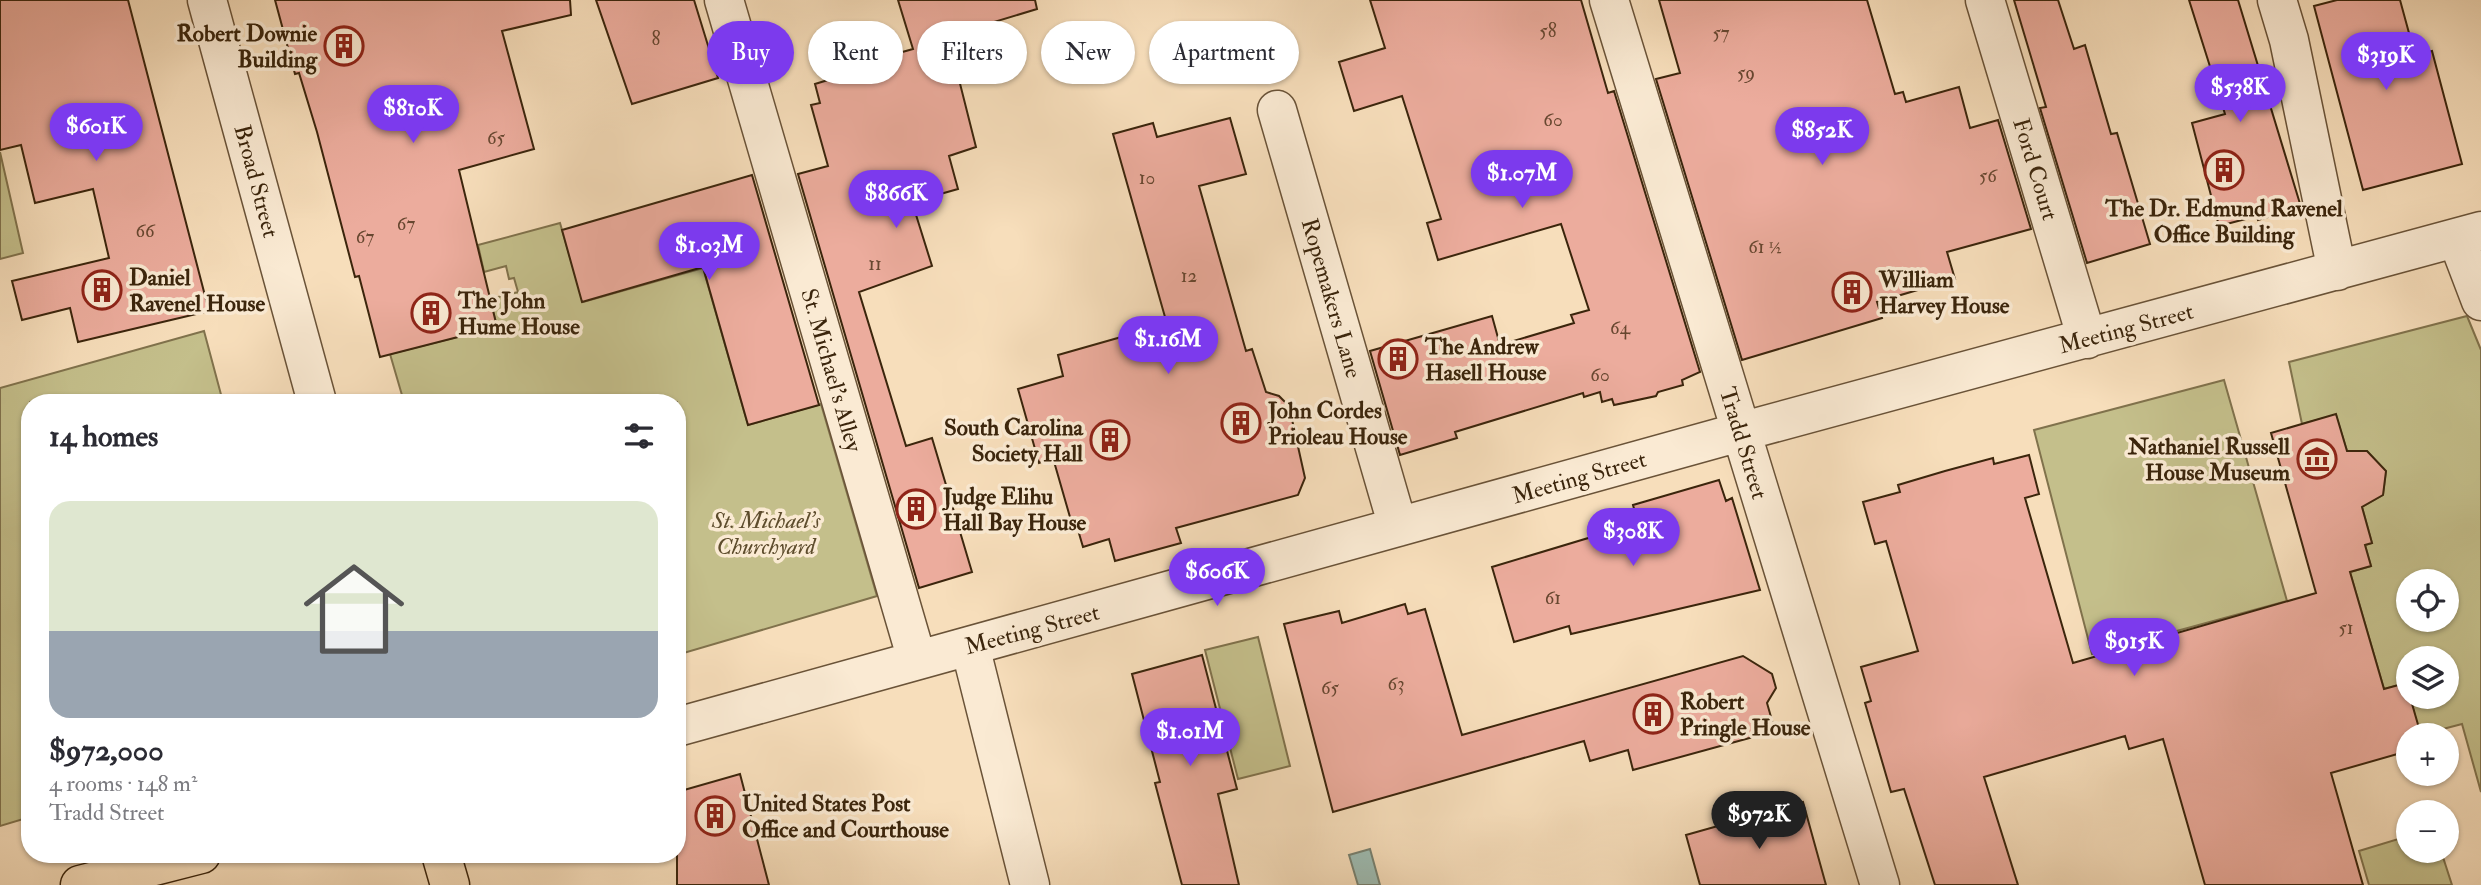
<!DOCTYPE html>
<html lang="en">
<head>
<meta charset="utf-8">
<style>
  body { margin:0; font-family:"IM FELL Double Pica",serif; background:#f2f2f3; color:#2b2b33; height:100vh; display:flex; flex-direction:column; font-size:26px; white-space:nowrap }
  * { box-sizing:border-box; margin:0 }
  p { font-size:23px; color:#7c7c81 }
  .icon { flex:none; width:38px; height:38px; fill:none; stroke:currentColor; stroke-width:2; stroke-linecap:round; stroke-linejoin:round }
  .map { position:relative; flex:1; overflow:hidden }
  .details { position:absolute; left:21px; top:394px; width:665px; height:469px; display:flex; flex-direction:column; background:#fff; border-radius:28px; box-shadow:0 2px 5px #0004 }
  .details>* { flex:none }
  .banner { position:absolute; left:707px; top:21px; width:665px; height:63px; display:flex; gap:14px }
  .fabs { position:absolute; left:2396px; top:569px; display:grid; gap:14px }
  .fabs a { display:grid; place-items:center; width:63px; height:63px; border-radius:50%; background:#fff; box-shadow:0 2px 5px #0004; font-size:35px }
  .price { position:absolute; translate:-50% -60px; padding:0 16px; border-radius:24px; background:#7c3aed; color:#fff; font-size:23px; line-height:46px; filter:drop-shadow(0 2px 4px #0008) }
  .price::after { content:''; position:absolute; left:50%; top:42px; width:21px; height:16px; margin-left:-10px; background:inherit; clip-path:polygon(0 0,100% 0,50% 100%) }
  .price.current { background:#222; color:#fff }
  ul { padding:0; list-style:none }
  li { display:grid; align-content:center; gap:14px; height:371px; padding:0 28px }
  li+li { border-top:2px solid #e1e1e2 }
  li span { display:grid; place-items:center; height:217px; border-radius:21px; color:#555 }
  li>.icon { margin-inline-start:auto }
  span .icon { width:126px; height:126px; fill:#fffc; stroke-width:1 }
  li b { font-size:30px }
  h2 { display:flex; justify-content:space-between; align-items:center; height:84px; padding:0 28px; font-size:30px }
  .tag { padding:0 24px; border-radius:32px; background:#fff; box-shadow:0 2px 5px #0004; font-size:24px; line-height:63px }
  .tag.current { background:#7c3aed; color:#fff }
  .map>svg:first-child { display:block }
  .green { fill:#c4bf8b; stroke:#80724c; stroke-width:2; fill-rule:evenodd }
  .water { fill:#9dbcb3; stroke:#768070; stroke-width:2 }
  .building { fill:#ecac9d; stroke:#3b250c; stroke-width:2 }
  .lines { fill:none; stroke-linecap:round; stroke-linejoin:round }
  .minor-casing { stroke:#6a5338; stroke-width:41 }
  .major-casing { stroke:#3b250c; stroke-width:41 }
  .minor { stroke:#faead3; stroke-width:38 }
  .major { stroke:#f7debb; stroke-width:38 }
  .labels { text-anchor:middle; stroke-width:7; stroke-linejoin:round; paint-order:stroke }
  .number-label { font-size:19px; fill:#674730 }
  .poi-label { font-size:23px; font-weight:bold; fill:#3b250c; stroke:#faead3; text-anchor:start }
  .street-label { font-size:23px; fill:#3b250c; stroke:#faead3 }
  .park-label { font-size:23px; font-style:italic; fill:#5d4c2c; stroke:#faead3 }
</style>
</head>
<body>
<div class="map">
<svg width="2481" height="885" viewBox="0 0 2481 885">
  <rect width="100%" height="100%" fill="#f7debb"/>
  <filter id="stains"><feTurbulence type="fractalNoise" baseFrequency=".00286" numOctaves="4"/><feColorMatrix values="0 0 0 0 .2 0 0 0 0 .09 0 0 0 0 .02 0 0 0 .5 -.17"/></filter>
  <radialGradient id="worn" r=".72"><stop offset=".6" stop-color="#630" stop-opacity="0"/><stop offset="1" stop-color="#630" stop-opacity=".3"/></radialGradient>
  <!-- green -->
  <path class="green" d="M0 152 23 253 0 259Z
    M560 223 583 302 703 268 748 425 821 404 877 596 677 655V402H404L390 354 497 327 490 299 518 292 514 278 509 279 506 266 484 272 478 245Z
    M2467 316 2481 350V792L2462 724 2420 735 2410 697 2446 696V658H2408V690L2406 683 2384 689 2350 572 2371 566 2365 545 2372 543 2362 507 2383 495 2386 471 2367 451H2347L2336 415 2302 424 2289 362ZM2408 581H2446V620H2408Z
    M204 331 223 402H30V817L0 826V388Z
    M2224 380 2287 601 2092 654 2034 430Z
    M1258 637 1290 766 1238 779 1205 650Z
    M2408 836V850L2441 851 2452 885H2369L2359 851Z"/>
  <!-- water -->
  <path class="water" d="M1370 849 1380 885H1358L1349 855Z"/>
  <!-- building -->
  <path class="building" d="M0 0H128L209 311 78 342 70 308 22 320 12 281 109 258 93 189 35 203 21 145 0 150Z
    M275 0H570L571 15 502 31 534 149 459 170 497 327 380 357 359 276 355 277 317 132 299 73 295 74Z
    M596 0H694L718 78 632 104Z
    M898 0H1035L1037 9 948 36 976 147 949 156 958 189 912 202 932 266 859 292 906 446 932 438 972 572 919 588 798 174 828 166 811 105 820 103 815 84 854 72 852 66 913 49Z
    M1370 0H1581L1608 93 1614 91 1700 372 1682 380 1683 385 1658 392 1656 396 1614 405 1612 399 1602 402 1600 392 1584 397 1583 393 1455 432 1457 438 1400 455 1370 351 1492 316 1500 345 1574 323 1571 315 1589 310 1561 224 1438 260 1427 223 1441 219 1402 96 1354 111 1339 62 1385 48Z
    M1659 0H1867L1895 94 1903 92 1906 102 1959 87 1970 128 1998 120 2031 229 1947 252 1955 279 1877 302 1882 318 1742 360 1656 79 1680 73Z
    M2014 0H2058L2074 49 2085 45 2111 134 2117 133 2150 244 2087 263 2040 108 2046 107Z
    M2189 0H2238L2301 207 2258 220 2257 216 2219 226 2192 123 2225 114Z
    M2337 0H2400L2415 55 2432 51 2462 164 2363 190 2314 6Z
    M1230 118 1246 174 1199 186 1246 351 1252 349 1266 392 1279 396 1289 406 1305 478 1298 495 1176 528 1181 543 1115 561 1109 539 1083 547 1078 530 1074 531 1053 458 1039 463 1018 389 1063 376 1058 355 1167 324 1113 134 1153 123 1157 137Z
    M752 175 819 405 748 425 703 267 582 302 562 230Z
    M2336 414 2347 451H2367L2386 471 2383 495 2362 507 2372 543 2365 545 2371 566 2350 572 2384 689 2406 683 2421 735H2408V751L2331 773 2363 885H2205L2163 739 2129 749 2125 736 1984 777 2018 885H1935L1904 789 1891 792 1865 703 1871 701 1861 667 1918 651 1886 541 1875 544 1863 502 1900 492 1898 485 1945 471 1993 458 1994 464 2029 455 2039 494 2025 498 2073 663 2316 593 2271 433Z
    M1719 480 1726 501 1732 498 1760 590 1571 634 1569 626 1514 642 1492 567 1638 523 1633 505Z
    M1405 604 1408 614 1425 609 1462 735 1743 656 1772 674 1776 688 1767 703 1775 731 1633 770 1628 750 1590 761 1584 741 1333 812 1284 624 1339 611 1342 623Z
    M1202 655 1237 789 1218 794 1239 885H1182L1155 783 1160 782 1132 674Z
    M740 774 769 885H677V792Z
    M1803 802 1826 885H1700L1686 835Z"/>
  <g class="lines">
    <!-- minor casing -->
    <g class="minor-casing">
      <path id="minor" d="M207 0 317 402
        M724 0 917 660
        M1609 0 1880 885
        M1985 0 2087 339
        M2277 0 2289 40 2337 271
        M1277 110 1398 527
        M2457 238 2481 301
        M970 646 1030 885
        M677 727 1740 432 2481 231"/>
    </g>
    <!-- major casing -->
    <g class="major-casing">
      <path id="major" d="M441 854 450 885
        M80 885 201 854"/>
    </g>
    <!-- minor -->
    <use href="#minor" class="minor"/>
    <!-- major -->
    <use href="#major" class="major"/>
  </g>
  <!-- icons -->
  <defs>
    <g id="building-ring" transform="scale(2.0125)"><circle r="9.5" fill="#faead3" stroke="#8f2418" stroke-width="1.5"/><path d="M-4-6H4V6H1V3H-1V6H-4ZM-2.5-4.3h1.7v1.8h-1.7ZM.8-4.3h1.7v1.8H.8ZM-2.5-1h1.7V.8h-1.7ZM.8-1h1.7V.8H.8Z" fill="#8f2418"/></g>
    <g id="museum-ring" transform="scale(2.0125)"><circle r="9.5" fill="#faead3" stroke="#8f2418" stroke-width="1.5"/><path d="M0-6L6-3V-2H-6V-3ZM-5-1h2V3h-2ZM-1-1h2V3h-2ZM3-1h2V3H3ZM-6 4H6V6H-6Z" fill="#8f2418"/></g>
  </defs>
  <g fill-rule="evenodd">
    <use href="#building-ring" x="344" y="46"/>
    <use href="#building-ring" x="2224" y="170"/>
    <use href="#building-ring" x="102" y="290"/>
    <use href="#building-ring" x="1852" y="292"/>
    <use href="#building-ring" x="431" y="313"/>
    <use href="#building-ring" x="1398" y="359"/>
    <use href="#building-ring" x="1241" y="423"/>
    <use href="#building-ring" x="1110" y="440"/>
    <use href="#museum-ring" x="2317" y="459"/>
    <use href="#building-ring" x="916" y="509"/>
    <use href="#building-ring" x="1653" y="714"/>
    <use href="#building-ring" x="715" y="816"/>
  </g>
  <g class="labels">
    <!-- number labels -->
    <g class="number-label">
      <text x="1548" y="37">58</text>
      <text x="1721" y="39">57</text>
      <text x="656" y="45">8</text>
      <text x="1746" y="79">59</text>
      <text x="1553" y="126">60</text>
      <text x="496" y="144">65</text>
      <text x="1988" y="182">56</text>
      <text x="1147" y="184">10</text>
      <text x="406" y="230">67</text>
      <text x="145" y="237">66</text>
      <text x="365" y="243">67</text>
      <text x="1765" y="253">61 ½</text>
      <text x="875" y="270">11</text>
      <text x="1189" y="282">12</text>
      <text x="1620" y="334">64</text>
      <text x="1600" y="381">60</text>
      <text x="1553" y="604">61</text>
      <text x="2346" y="634">51</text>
      <text x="1396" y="690">63</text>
      <text x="1330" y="694">65</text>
    </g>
    <!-- poi labels -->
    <g class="poi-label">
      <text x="317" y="41" text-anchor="end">Robert Downie<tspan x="317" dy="26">Building</tspan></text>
      <text x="2224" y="216" text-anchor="middle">The Dr. Edmund Ravenel<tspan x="2224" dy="26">Office Building</tspan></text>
      <text x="129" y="285">Daniel<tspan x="129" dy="26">Ravenel House</tspan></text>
      <text x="1879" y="287">William<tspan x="1879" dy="26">Harvey House</tspan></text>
      <text x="458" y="308">The John<tspan x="458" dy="26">Hume House</tspan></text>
      <text x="1425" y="354">The Andrew<tspan x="1425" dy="26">Hasell House</tspan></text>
      <text x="1268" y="418">John Cordes<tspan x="1268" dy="26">Prioleau House</tspan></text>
      <text x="1083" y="435" text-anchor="end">South Carolina<tspan x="1083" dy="26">Society Hall</tspan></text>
      <text x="2290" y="454" text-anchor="end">Nathaniel Russell<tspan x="2290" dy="26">House Museum</tspan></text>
      <text x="943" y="504">Judge Elihu<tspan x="943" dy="26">Hall Bay House</tspan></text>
      <text x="1680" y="709">Robert<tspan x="1680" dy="26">Pringle House</tspan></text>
      <text x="742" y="811">United States Post<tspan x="742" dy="26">Office and Courthouse</tspan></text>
    </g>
    <!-- street labels -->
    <g class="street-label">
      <text transform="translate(2036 169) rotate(73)" y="8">Ford Court</text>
      <text transform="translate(257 181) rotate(75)" y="8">Broad Street</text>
      <text transform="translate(1332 298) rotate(74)" y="8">Ropemakers Lane</text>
      <text transform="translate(2126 328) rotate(-15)" y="8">Meeting Street</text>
      <text transform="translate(832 370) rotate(74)" y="8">St. Michael's Alley</text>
      <text transform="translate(1744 443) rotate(73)" y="8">Tradd Street</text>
      <text transform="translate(1579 477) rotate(-16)" y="8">Meeting Street</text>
      <text transform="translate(1032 629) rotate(-15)" y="8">Meeting Street</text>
    </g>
    <!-- park labels -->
    <g class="park-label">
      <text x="766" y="528">St. Michael's<tspan x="766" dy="26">Churchyard</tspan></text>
    </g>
  </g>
  <rect width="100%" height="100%" filter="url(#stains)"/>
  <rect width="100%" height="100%" fill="url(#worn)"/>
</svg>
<div class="fabs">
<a><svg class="icon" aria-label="locate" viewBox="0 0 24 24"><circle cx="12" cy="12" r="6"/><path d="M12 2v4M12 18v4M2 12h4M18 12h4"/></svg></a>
<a><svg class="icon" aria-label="layers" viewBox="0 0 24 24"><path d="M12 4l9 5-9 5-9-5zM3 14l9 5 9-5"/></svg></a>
<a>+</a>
<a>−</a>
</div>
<b class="price" style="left:2386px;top:92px">$319K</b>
<b class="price" style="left:2240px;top:124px">$538K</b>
<b class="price" style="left:413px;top:145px">$810K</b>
<b class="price" style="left:96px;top:163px">$601K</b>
<b class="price" style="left:1822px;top:167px">$852K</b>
<b class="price" style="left:1522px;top:210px">$1.07M</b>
<b class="price" style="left:896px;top:230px">$866K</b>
<b class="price" style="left:709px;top:282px">$1.03M</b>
<b class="price" style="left:1168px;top:376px">$1.16M</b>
<b class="price" style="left:1633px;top:568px">$308K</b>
<b class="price" style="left:1217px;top:608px">$606K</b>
<b class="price" style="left:2134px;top:678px">$915K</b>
<b class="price" style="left:1190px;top:768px">$1.01M</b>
<b class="price current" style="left:1759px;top:851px">$972K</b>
<div class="banner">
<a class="tag current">Buy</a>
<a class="tag">Rent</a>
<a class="tag">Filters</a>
<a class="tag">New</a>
<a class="tag">Apartment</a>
</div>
<section class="details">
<h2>14 homes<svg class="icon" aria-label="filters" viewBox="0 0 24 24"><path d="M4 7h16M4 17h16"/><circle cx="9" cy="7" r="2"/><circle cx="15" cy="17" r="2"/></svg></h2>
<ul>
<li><span style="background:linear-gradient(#dfe7d0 60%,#9aa5b1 0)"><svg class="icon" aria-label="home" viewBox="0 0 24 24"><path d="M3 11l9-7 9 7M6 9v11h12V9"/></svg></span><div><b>$972,000</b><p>4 rooms · 148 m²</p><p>Tradd Street</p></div></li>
</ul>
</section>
</div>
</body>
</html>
